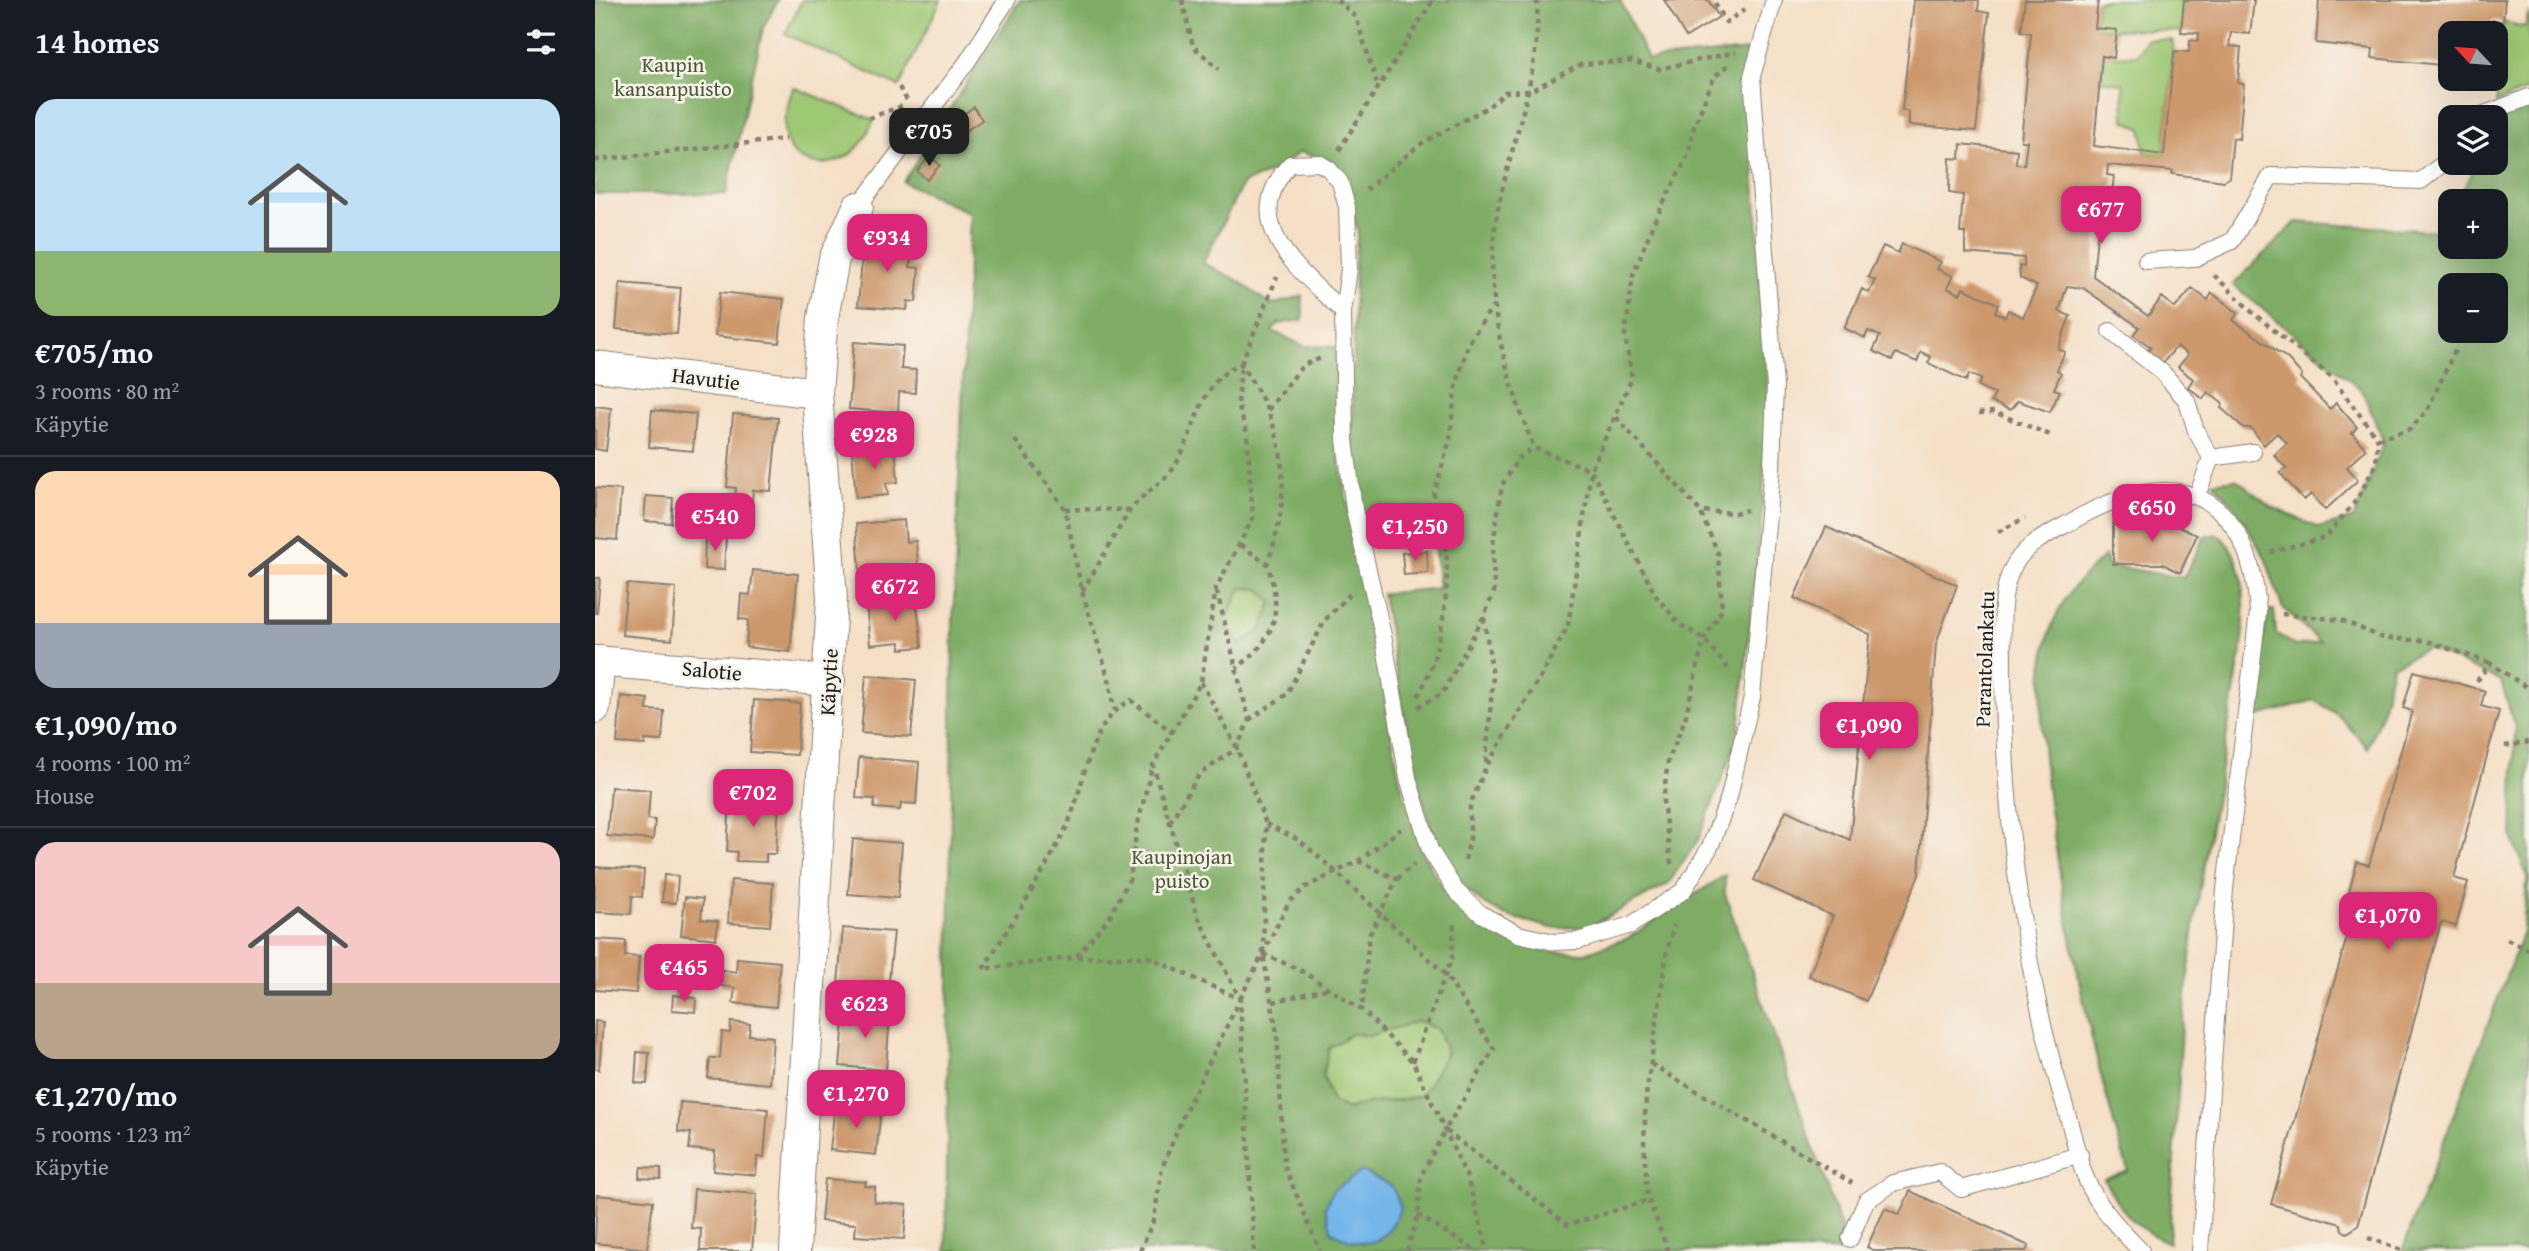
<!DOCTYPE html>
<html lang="en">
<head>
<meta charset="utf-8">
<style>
  body { margin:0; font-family:"Gentium Book Plus",serif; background:#20242c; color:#f1f3f6; height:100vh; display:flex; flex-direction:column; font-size:26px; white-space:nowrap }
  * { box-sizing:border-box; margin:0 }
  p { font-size:23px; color:#9ea1a6 }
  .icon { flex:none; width:38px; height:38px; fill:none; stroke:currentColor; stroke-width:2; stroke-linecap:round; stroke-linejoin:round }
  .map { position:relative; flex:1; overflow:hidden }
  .panel { display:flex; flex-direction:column; background:#171b24; width:595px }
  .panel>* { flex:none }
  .needle { width:46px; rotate:296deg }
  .fabs { position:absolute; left:1843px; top:21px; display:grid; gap:14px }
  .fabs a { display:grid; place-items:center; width:70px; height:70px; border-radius:14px; background:#171b24; box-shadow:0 7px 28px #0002; font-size:35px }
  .price { position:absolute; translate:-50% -60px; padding:0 16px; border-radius:14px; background:#db2777; color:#fff; font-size:23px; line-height:46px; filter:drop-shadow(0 2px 4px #0008) }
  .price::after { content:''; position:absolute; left:50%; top:42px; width:21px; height:16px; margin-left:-10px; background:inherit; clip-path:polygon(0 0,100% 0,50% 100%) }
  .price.selected { background:#222; color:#fff }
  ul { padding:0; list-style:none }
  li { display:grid; align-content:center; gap:14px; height:371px; padding:0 35px }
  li+li { border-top:2px solid #363941 }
  li span { display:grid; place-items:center; height:217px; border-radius:21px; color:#555 }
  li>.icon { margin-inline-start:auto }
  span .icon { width:126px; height:126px; fill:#fffc; stroke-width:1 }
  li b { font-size:30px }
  h2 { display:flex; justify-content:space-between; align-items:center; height:84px; padding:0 35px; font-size:30px }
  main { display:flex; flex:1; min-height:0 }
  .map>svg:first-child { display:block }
  .green { fill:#9ec773; stroke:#5d7248; stroke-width:2 }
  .forest { fill:#7eac65; stroke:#4d6440; stroke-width:2; fill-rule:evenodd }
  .water { fill:#75b6ea; stroke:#486983; stroke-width:2 }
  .building { fill:#cd986c }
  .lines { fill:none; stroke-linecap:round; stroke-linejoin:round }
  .service-casing { stroke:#887e71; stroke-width:18 }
  .minor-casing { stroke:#887e71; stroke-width:32 }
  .path { stroke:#887e71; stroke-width:4.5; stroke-dasharray:5 5; stroke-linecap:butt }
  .service { stroke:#fff; stroke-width:16 }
  .minor { stroke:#fff; stroke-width:30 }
  .labels { text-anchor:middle; stroke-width:5; stroke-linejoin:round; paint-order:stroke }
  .park-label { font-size:21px; fill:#4a583a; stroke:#f7f3e8 }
  .street-label { font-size:21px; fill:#1c1c1c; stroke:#f7f3e8 }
</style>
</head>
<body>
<main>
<section class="panel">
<h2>14 homes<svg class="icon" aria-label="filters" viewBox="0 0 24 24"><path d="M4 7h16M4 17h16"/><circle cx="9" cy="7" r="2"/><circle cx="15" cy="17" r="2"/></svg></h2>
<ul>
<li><span style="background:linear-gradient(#bfe0f5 70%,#8fb573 0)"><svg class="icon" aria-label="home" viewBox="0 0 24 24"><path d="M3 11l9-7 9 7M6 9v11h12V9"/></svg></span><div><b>€705/mo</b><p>3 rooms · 80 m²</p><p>Käpytie</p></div></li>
<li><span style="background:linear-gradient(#ffd9b3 70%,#9aa5b1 0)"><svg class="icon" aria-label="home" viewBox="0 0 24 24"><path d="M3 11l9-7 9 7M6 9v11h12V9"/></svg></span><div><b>€1,090/mo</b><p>4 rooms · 100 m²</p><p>House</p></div></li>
<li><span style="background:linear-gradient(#f6c9c9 65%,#b9a48a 0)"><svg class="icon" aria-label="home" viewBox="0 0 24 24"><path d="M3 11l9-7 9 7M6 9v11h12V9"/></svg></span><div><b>€1,270/mo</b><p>5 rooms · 123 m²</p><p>Käpytie</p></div></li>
</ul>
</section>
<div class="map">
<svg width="1934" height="1251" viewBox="0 0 1934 1251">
  <rect width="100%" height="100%" fill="#f7f3e8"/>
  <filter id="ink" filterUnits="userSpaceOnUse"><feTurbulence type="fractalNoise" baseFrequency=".0143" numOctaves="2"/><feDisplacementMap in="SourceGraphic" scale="14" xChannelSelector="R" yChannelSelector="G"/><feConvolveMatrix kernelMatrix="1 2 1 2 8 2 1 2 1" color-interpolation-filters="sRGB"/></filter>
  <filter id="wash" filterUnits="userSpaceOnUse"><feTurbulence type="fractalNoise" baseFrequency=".00686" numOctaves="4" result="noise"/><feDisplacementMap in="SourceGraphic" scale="28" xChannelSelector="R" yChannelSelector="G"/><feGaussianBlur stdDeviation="1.57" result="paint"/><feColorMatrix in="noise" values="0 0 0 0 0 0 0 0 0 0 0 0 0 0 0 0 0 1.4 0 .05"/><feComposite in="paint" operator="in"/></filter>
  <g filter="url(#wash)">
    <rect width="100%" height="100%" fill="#f5dfc6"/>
    <!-- green -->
    <path class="green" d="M207 0H346L304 87 190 34Z
      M1503 0H1589L1586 32C1557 28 1529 31 1500 28Z
      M1934 11V89L1901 103 1908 22 1930 27Z
      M1552 39 1577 40 1579 51 1569 155 1550 153 1547 129 1529 120 1528 84 1505 80 1507 56 1542 55Z
      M198 87 279 120C274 129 270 141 262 148 242 169 203 172 191 140 185 123 194 103 198 87Z
      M646 588 664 589 677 601 667 629 646 644 630 623Z
      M823 1021 842 1029 852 1053 827 1095C801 1103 777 1099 752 1110L737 1102 728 1075 733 1048 758 1033 774 1036Z"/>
    <!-- forest -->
    <path class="forest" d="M0 0H183L168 28 131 194H0Z
      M425 0H1025L1053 60 1152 50 1173 397 1167 511 1143 738 1103 840 1073 884 994 927 956 928 909 915 886 902 867 885 849 862 841 843 820 774 787 594 844 588 838 536 774 542 757 443 760 260 763 231 740 163 705 152 678 172 648 183 608 263 644 281 676 305 707 296 708 320 683 324 677 331 709 346 741 347V444L805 780 826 850 847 887 879 920 919 943 953 952 990 953 1033 938 1130 875V894L1254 1251H351L358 623 375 213 308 182ZM646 588 664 589 677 602 667 629 646 644 630 623ZM823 1021 842 1029 852 1053 827 1095C800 1104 778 1099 752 1110L737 1102 728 1075 734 1048 758 1033 774 1036Z
      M1918 103H1934V1251H1807L1928 932 1932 876 1917 837 1920 728 1906 681 1833 648 1797 666 1787 712 1773 748 1743 715 1719 700 1661 717 1672 610H1679L1681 633 1700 646 1725 642 1687 607 1670 557 1640 507 1618 482 1641 479 1677 507 1724 528 1759 518 1789 443 1767 390 1638 285 1701 222 1844 231 1855 211V247H1900V201H1861L1883 163H1900L1901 133ZM1855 285H1900V331H1855Z
      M1623 534C1653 559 1650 605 1648 641L1600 918 1587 1027 1574 1243C1542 1230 1524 1210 1509 1179L1533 1171C1500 1065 1477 958 1461 849 1451 785 1441 717 1450 653 1456 611 1479 582 1510 556L1512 565 1588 578 1610 536Z"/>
    <!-- water -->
    <path class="water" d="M767 1171 797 1186 806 1207C790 1246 773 1251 737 1232L730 1208 738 1190Z"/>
    <g id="blocks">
      <!-- building -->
      <path class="building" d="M1069 0H1113L1124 17 1091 37Z
        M1319 0H1384L1383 11 1394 13 1381 131 1314 125V112L1307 110Z
        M1430 0H1503L1500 28 1522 30 1519 58 1507 56 1499 146 1569 155 1579 51 1594 52 1595 40 1603 41 1604 33 1586 32 1589 0H1659L1655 34 1636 32 1634 46 1646 47 1643 83 1649 84 1644 139 1638 138 1634 178 1629 181 1577 174 1578 171 1513 165 1512 175 1519 176 1513 228 1503 226 1498 276 1553 316 1567 297 1580 308 1597 288 1613 300 1617 293 1643 313 1638 320 1693 359 1707 375 1705 378 1735 409 1741 403 1762 427 1757 433 1771 449 1752 467 1763 480 1730 510 1716 494 1709 500 1685 473 1691 468 1679 455 1692 443 1682 433 1669 445 1656 428H1649L1626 408 1628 404 1613 392 1608 399 1593 387 1598 379 1583 367 1593 355 1582 346 1566 365 1551 353 1556 347 1538 335 1544 327 1488 288 1472 286 1464 311 1475 316 1463 349 1470 352 1462 370 1466 373 1459 389 1465 391 1455 412 1423 401 1415 410 1396 402 1400 394 1383 386 1386 379 1374 374 1371 381 1333 363 1336 357 1326 352 1322 362 1301 353 1297 360 1278 351 1285 336 1273 331 1270 338 1249 328 1267 289 1274 293 1280 280 1273 277 1288 246 1303 253 1307 244 1346 262 1342 269 1358 276 1352 288 1365 294 1368 288 1403 304 1400 312 1410 317 1413 310 1428 317 1442 286 1425 278 1424 266 1429 267V258L1370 253V233H1365L1368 195 1354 193 1355 158 1365 159 1366 144 1422 150 1421 164 1429 165 1432 141H1426L1436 33 1426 31Z
        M1724 0H1910L1908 22 1898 20 1896 33H1855V66L1777 58 1778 49 1721 43Z
        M379 107 387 120 363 136 355 123Z
        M335 156 345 165 332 180 322 171Z
        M269 237 317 241 315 267 324 268 321 302 313 301 312 310 263 306Z
        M25 283 86 288 82 334 21 329Z
        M125 292 189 299 184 343 120 336Z
        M259 342 308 346 306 369 321 370 320 393 304 392 303 413 254 409Z
        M0 406 16 408 11 451 0 449Z
        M57 410 101 414 98 451 54 447Z
        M138 414 183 418 176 491 158 490 157 501 140 500 141 488 132 487Z
        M300 447 303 482 291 483 293 495 261 498 257 451Z
        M0 488 26 490 22 540 0 538Z
        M51 496 78 498 76 523 49 521Z
        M309 520 311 542 321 541 323 565 265 570 261 524Z
        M1518 522 1575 523 1602 535 1585 573 1568 564H1518Z
        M1231 527 1362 585 1341 644 1324 875 1271 1001 1214 976 1238 916 1159 880 1191 810 1255 840 1275 634 1199 598Z
        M110 537 131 538 129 570 109 569Z
        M832 551 833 573 809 575 807 553Z
        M158 570 203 574 195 652 151 647 153 620 144 619 146 594 155 595Z
        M0 578H5L2 613H0Z
        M32 584 81 588 77 640 27 635Z
        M321 597 327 647 305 649V642L275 645 271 603Z
        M1819 671 1890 691 1886 706 1904 711 1859 878 1873 882 1861 926 1846 922 1763 1226 1752 1233 1747 1230 1746 1224 1676 1204 1761 905 1751 903 1762 862 1774 865 1817 711 1808 708Z
        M271 675 321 680 316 737 266 733Z
        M26 696 53 699 52 710 69 711 67 741 50 740V745L22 743Z
        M159 700 205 703 202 755 155 752Z
        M264 757 324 762 321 804 306 803 305 810 279 808 280 799 261 798Z
        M16 787 55 790 53 819 60 820 58 840 12 836Z
        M135 798 184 800 181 854H171V862L141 861 142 852 132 851Z
        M258 839 307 843 303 898 253 894Z
        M0 867 49 870 47 897 37 896 36 914 0 912Z
        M69 875 83 876 81 903 67 902Z
        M136 880 178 883 175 926 133 923Z
        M90 897 108 899 106 919 123 921 121 939 86 935Z
        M248 928 299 932 293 988 243 983Z
        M0 939 31 941 30 956 44 957 41 993 0 990Z
        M142 958 185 962 181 1007 138 1003 140 988 126 986 127 970 141 972Z
        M78 995 101 998 100 1012 77 1010Z
        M250 1010 295 1014 291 1070 245 1066Z
        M0 1021 8 1022 4 1070 0 1069Z
        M136 1022 155 1024 154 1035 178 1037 175 1084 113 1078 115 1058H125L127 1032 135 1033Z
        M42 1052 54 1053 52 1084 40 1083Z
        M85 1102 173 1109 169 1157H162L161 1175 118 1171 120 1151 94 1149 96 1133 83 1132Z
        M240 1105 286 1109 281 1155 235 1150Z
        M46 1167 66 1168V1179L44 1178Z
        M230 1179 271 1182 270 1186 280 1187 279 1202 312 1205 309 1239 260 1236 261 1224 226 1221Z
        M99 1189 162 1194 157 1251H105L106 1229 96 1228Z
        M1315 1191 1434 1246 1431 1251H1280L1272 1247 1290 1208 1304 1215Z
        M2 1195 58 1201 52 1249 0 1243Z"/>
    </g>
  </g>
  <g filter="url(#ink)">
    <use href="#blocks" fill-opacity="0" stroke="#887e71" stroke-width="2"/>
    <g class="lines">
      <!-- service casing -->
      <g class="service-casing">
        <path id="service" d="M1882 117 1934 97
          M263 207 372 62 412 0
          M1551 261 1600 258 1637 241 1676 176 1826 181 1855 158
          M748 312C706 271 641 224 695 164L724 163 734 169 745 182 752 207 754 269 748 312 750 440 759 509 788 635 813 778 835 850 861 891 886 914 923 934 959 942 983 941 1036 925 1088 891 1115 847 1134 797 1157 697 1177 468 1180 386 1157 76 1179 0
          M1515 331 1567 372 1592 401 1601 431 1616 458 1658 452
          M1602 496 1616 458
          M1255 1239 1271 1201 1298 1183 1345 1172 1366 1189 1485 1155
          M1546 1251C1528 1233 1508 1212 1496 1189 1484 1167 1479 1137 1472 1113 1428 973 1407 808 1408 661 1408 630 1403 589 1421 562 1435 541 1460 531 1481 519 1582 462 1655 492 1663 612L1630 889 1605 1251"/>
      </g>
      <!-- minor casing -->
      <g class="minor-casing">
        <path id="minor" d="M0 366 222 393
          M0 661 235 681
          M0 708 5 661
          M200 1251 237 598 222 393 228 318 239 259 263 207"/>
      </g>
      <!-- path -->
      <path class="path" d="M587 0 598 46 624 69
        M742 0 761 17 783 87
        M942 0C946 70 920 132 905 199 885 286 907 367 939 448L996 470 1061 596 1084 624 1109 639 1136 672
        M1120 3 1131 22 1151 9
        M304 87 313 102
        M274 118 310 105
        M744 150 838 0
        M0 160 191 139
        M771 190 824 145 893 107 910 92 935 91 987 64 1037 61 1064 69 1141 52
        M1619 275 1657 312 1737 378 1783 439 1781 464 1763 498 1731 537 1673 553
        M673 410 708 365 726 358
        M1384 413 1399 412 1455 435
        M1021 417 1105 511 1140 513 1152 510
        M1783 439 1815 429 1832 411 1860 350
        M420 440 470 509 487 591 514 680 519 709
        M470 509 535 510
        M1403 532 1430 518
        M646 545 672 564
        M487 591C504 565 518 538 534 512 545 495 565 486 577 470 601 436 603 379 646 364 655 379 666 395 673 411 694 460 691 515 672 564 688 610 682 638 642 668
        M1687 614 1746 620 1788 638 1832 641 1895 663
        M889 618 898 677 891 762
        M1882 681 1895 663 1934 689
        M606 682 642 748 671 824 668 954 682 1033 689 1165 725 1251
        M823 696C846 658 858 580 849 536 847 528 838 520 833 514L855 439 860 391 873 344 897 307
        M823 707 847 694 889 616 899 592 898 545 907 485 924 457 939 448
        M654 720 692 694 730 620 756 593
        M1910 746 1934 742
        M575 822 604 775 642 748 654 720 622 592
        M671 824 704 840 741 872 763 861 806 829
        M870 860 875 840V805L891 767 947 674 973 626 996 470 1037 378 1030 336 1038 275 1058 224 1093 155 1098 130 1119 77 1136 63
        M763 861 802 879 774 936 767 1009
        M1076 864 1068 801 1073 761 1090 719 1109 639 1127 610 1123 553 1105 511
        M802 879 819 864
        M1912 939 1934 950
        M668 954 705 970 767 1010 818 1062 872 1177 893 1251
        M482 956 514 918 535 878 542 827 557 767
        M645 999 694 902 711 887 741 872 850 974 899 1049 850 1130 973 1225 1054 1200
        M678 1002 735 988
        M818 1062 857 957 859 920
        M1056 1064 1257 1183
        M823 1215 881 1251
        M1773 1238 1809 1251
        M545 1251 559 1219 567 1168 589 1114 645 999 553 957H482L388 969C417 923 446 878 470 830 491 788 490 724 536 700L578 733
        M659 1251 645 999 602 915 558 765 606 682 621 588 658 518 652 433 643 405 646 364 682 277
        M812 1251 823 1215 826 1176 850 1130
        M1073 1251 1052 1195 1049 1141 1051 1096 1072 950 1079 925"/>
      <!-- service -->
      <use href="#service" class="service"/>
      <!-- minor -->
      <use href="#minor" class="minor"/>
    </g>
  </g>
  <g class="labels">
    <!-- park labels -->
    <g class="park-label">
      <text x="78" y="72">Kaupin<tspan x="78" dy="24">kansanpuisto</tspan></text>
      <text x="587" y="864">Kaupinojan<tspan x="587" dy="24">puisto</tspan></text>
    </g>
    <!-- street labels -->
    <g class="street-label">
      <text transform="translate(111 379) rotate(7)" y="7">Havutie</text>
      <text transform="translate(1390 659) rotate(-88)" y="7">Parantolankatu</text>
      <text transform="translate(117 671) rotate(5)" y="7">Salotie</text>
      <text transform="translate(234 682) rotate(-87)" y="7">Käpytie</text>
    </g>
  </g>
</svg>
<div class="fabs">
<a><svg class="needle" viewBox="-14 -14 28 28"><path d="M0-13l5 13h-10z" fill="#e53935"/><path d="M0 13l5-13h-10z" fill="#9ea1a6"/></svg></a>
<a><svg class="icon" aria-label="layers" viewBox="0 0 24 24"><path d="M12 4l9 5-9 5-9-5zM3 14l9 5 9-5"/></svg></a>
<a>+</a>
<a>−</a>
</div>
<b class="price selected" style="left:334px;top:168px">€705</b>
<b class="price" style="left:1506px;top:246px">€677</b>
<b class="price" style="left:292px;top:274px">€934</b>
<b class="price" style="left:279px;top:471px">€928</b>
<b class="price" style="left:1557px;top:544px">€650</b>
<b class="price" style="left:120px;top:553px">€540</b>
<b class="price" style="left:820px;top:563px">€1,250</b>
<b class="price" style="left:300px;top:623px">€672</b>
<b class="price" style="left:1274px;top:762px">€1,090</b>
<b class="price" style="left:158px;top:829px">€702</b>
<b class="price" style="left:1793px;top:952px">€1,070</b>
<b class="price" style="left:89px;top:1004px">€465</b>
<b class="price" style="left:270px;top:1040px">€623</b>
<b class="price" style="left:261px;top:1130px">€1,270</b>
</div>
</main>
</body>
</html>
